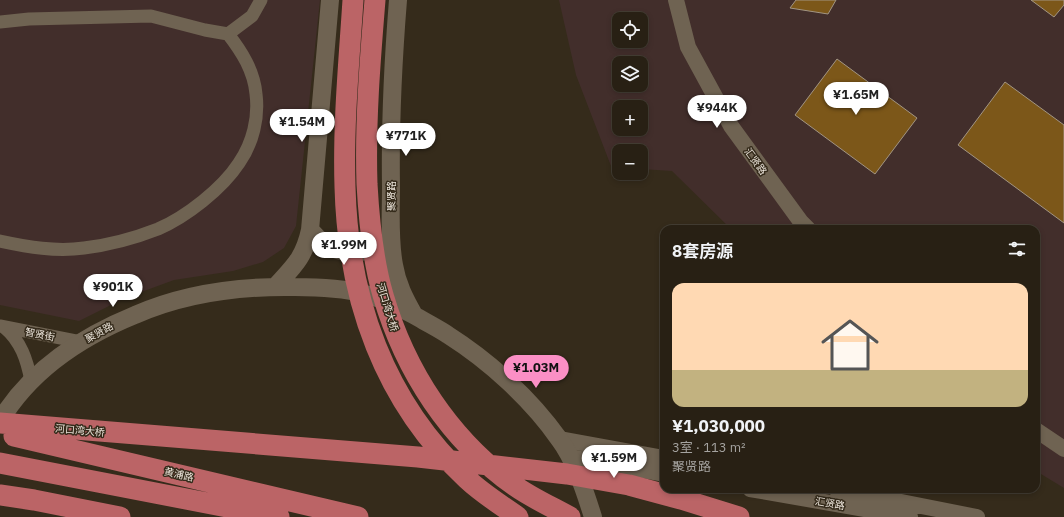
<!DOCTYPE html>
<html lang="zh">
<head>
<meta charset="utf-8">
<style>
  body { margin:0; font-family:"IBM Plex Sans","Noto Sans SC",sans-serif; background:#342d22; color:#f1f3f6; height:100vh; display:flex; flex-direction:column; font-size:15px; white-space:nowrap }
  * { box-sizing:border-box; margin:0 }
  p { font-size:13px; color:#a5a3a0 }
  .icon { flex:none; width:22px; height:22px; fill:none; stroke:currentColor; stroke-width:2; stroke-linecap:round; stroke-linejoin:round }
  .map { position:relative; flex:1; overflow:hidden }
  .panel { position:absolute; left:660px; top:225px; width:380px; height:268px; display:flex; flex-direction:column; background:#282014; border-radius:12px; box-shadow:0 2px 6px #0003,0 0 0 1px #443e34 }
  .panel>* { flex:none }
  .buttons { position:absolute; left:612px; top:12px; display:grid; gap:8px }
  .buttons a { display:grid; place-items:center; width:36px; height:36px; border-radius:8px; background:#282014; box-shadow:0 2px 6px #0003,0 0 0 1px #443e34; font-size:20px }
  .price { position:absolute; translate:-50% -34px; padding:0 9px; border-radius:14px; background:#fff; color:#222; font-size:13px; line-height:26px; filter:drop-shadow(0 1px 2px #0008) }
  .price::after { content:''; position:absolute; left:50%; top:24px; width:12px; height:9px; margin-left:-6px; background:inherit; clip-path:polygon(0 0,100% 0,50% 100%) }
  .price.active { background:#fb8fc5; color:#111 }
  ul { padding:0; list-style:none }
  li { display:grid; align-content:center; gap:8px; height:212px; padding:0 12px }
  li+li { border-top:1px solid #443e34 }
  li span { display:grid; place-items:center; height:124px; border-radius:12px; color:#555 }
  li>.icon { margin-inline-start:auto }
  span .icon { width:72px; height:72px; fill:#fffc; stroke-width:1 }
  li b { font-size:17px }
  h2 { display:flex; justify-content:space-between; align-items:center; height:48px; padding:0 12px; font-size:17px }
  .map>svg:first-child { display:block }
  .commercial { fill:#422e2b; fill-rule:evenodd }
  .building { fill:#7c5719; stroke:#a29583 }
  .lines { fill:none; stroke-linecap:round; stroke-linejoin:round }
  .minor { stroke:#6f6352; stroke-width:13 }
  .tertiary { stroke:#6f6352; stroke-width:16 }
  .secondary { stroke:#6f6352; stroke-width:18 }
  .trunk { stroke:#bb6466; stroke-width:21 }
  .labels { text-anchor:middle; stroke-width:3; stroke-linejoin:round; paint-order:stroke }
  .street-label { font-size:10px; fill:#ebe4da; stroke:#352b1b }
</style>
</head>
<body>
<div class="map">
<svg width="1064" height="517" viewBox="0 0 1064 517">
  <rect width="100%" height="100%" fill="#352b1b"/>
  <!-- commercial -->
  <path class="commercial" d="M0 0H320L296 226 284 248 263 262 233 271 174 280 125 298 79 321 0 305Z
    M559 0H1064V488L1036 471V229H731L672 171 641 169V151H619V167L611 166 576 75ZM619 19H641V41H619ZM619 63H641V85H619ZM619 107H641V129H619Z"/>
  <!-- building -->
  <path class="building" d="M796 0H836L828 14 790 8Z
    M1031 0H1064V5L1054 17Z
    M837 59 917 118 875 174 795 115Z
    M1005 82 1064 125V223L958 145Z"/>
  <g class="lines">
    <!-- minor -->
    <path class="minor" d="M0 22 29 19 151 16 205 30 228 34C242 52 254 71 256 94 259 117 253 143 239 163 222 189 186 217 158 229 135 238 109 245 84 248 56 252 28 247 0 241
      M228 34 252 16 261 0
      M0 326 81 342
      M4 327C21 341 27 360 31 381"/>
    <!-- tertiary -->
    <path class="tertiary" d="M676 0 688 47 731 126 801 222 808 229
      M1036 430 1064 449
      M560 439 664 458
      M570 457 664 474
      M750 489 910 517
      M836 489 977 517"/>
    <!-- secondary -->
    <path class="secondary" d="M398 0C393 62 390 124 391 186 391 212 389 239 394 265 397 284 405 299 414 315
      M310 230C314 233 317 238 321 241 339 257 366 253 387 246
      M275 287C294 266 304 258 310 230L330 0
      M0 421C30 371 81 337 135 315 185 293 240 286 295 287 318 287 342 288 365 294 385 299 402 309 419 318 429 324 439 329 448 335 489 361 531 399 559 439 575 460 585 492 593 517"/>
    <!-- trunk -->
    <path class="trunk" d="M353 0C349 62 343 124 345 187 348 299 384 402 467 479 483 494 501 505 518 517
      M375 0C370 61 365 123 367 184 369 220 373 261 383 295 405 371 450 440 515 486 532 498 552 507 570 517
      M0 423 418 457 567 474 629 485 681 499 739 517
      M14 436 358 517
      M0 463 279 517
      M0 495 34 500 120 517"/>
  </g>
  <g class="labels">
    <!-- street labels -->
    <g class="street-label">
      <text transform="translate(756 161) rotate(54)" y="4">汇贤路</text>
      <text transform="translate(391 196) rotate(-90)" y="4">聚贤路</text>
      <text transform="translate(388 307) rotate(73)" y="4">河口湾大桥</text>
      <text transform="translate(99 332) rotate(-29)" y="4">聚贤路</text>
      <text transform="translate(40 334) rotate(11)" y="4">智贤街</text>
      <text transform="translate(80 430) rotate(5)" y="4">河口湾大桥</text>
      <text transform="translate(179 474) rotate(13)" y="4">黄浦路</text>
      <text transform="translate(830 503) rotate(10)" y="4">汇贤路</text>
    </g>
  </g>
</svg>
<div class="buttons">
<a><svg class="icon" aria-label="locate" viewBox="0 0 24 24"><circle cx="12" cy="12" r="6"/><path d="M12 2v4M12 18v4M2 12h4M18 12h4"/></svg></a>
<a><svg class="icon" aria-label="layers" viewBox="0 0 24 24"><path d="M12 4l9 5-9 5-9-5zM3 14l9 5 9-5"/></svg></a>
<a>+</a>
<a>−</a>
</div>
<b class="price" style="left:856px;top:116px">¥1.65M</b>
<b class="price" style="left:717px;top:129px">¥944K</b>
<b class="price" style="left:302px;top:143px">¥1.54M</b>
<b class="price" style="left:406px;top:157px">¥771K</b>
<b class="price" style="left:344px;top:266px">¥1.99M</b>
<b class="price" style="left:113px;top:308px">¥901K</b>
<b class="price active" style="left:536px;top:389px">¥1.03M</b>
<b class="price" style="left:614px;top:479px">¥1.59M</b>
<section class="panel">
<h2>8套房源<svg class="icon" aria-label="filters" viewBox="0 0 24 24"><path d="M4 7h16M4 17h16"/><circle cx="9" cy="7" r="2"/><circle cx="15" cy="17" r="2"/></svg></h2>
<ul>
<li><span style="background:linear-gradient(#ffd9b3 70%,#c2b280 0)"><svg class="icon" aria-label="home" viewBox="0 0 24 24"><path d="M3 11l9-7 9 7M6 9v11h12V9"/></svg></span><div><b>¥1,030,000</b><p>3室 · 113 m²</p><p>聚贤路</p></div></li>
</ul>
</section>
</div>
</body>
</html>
